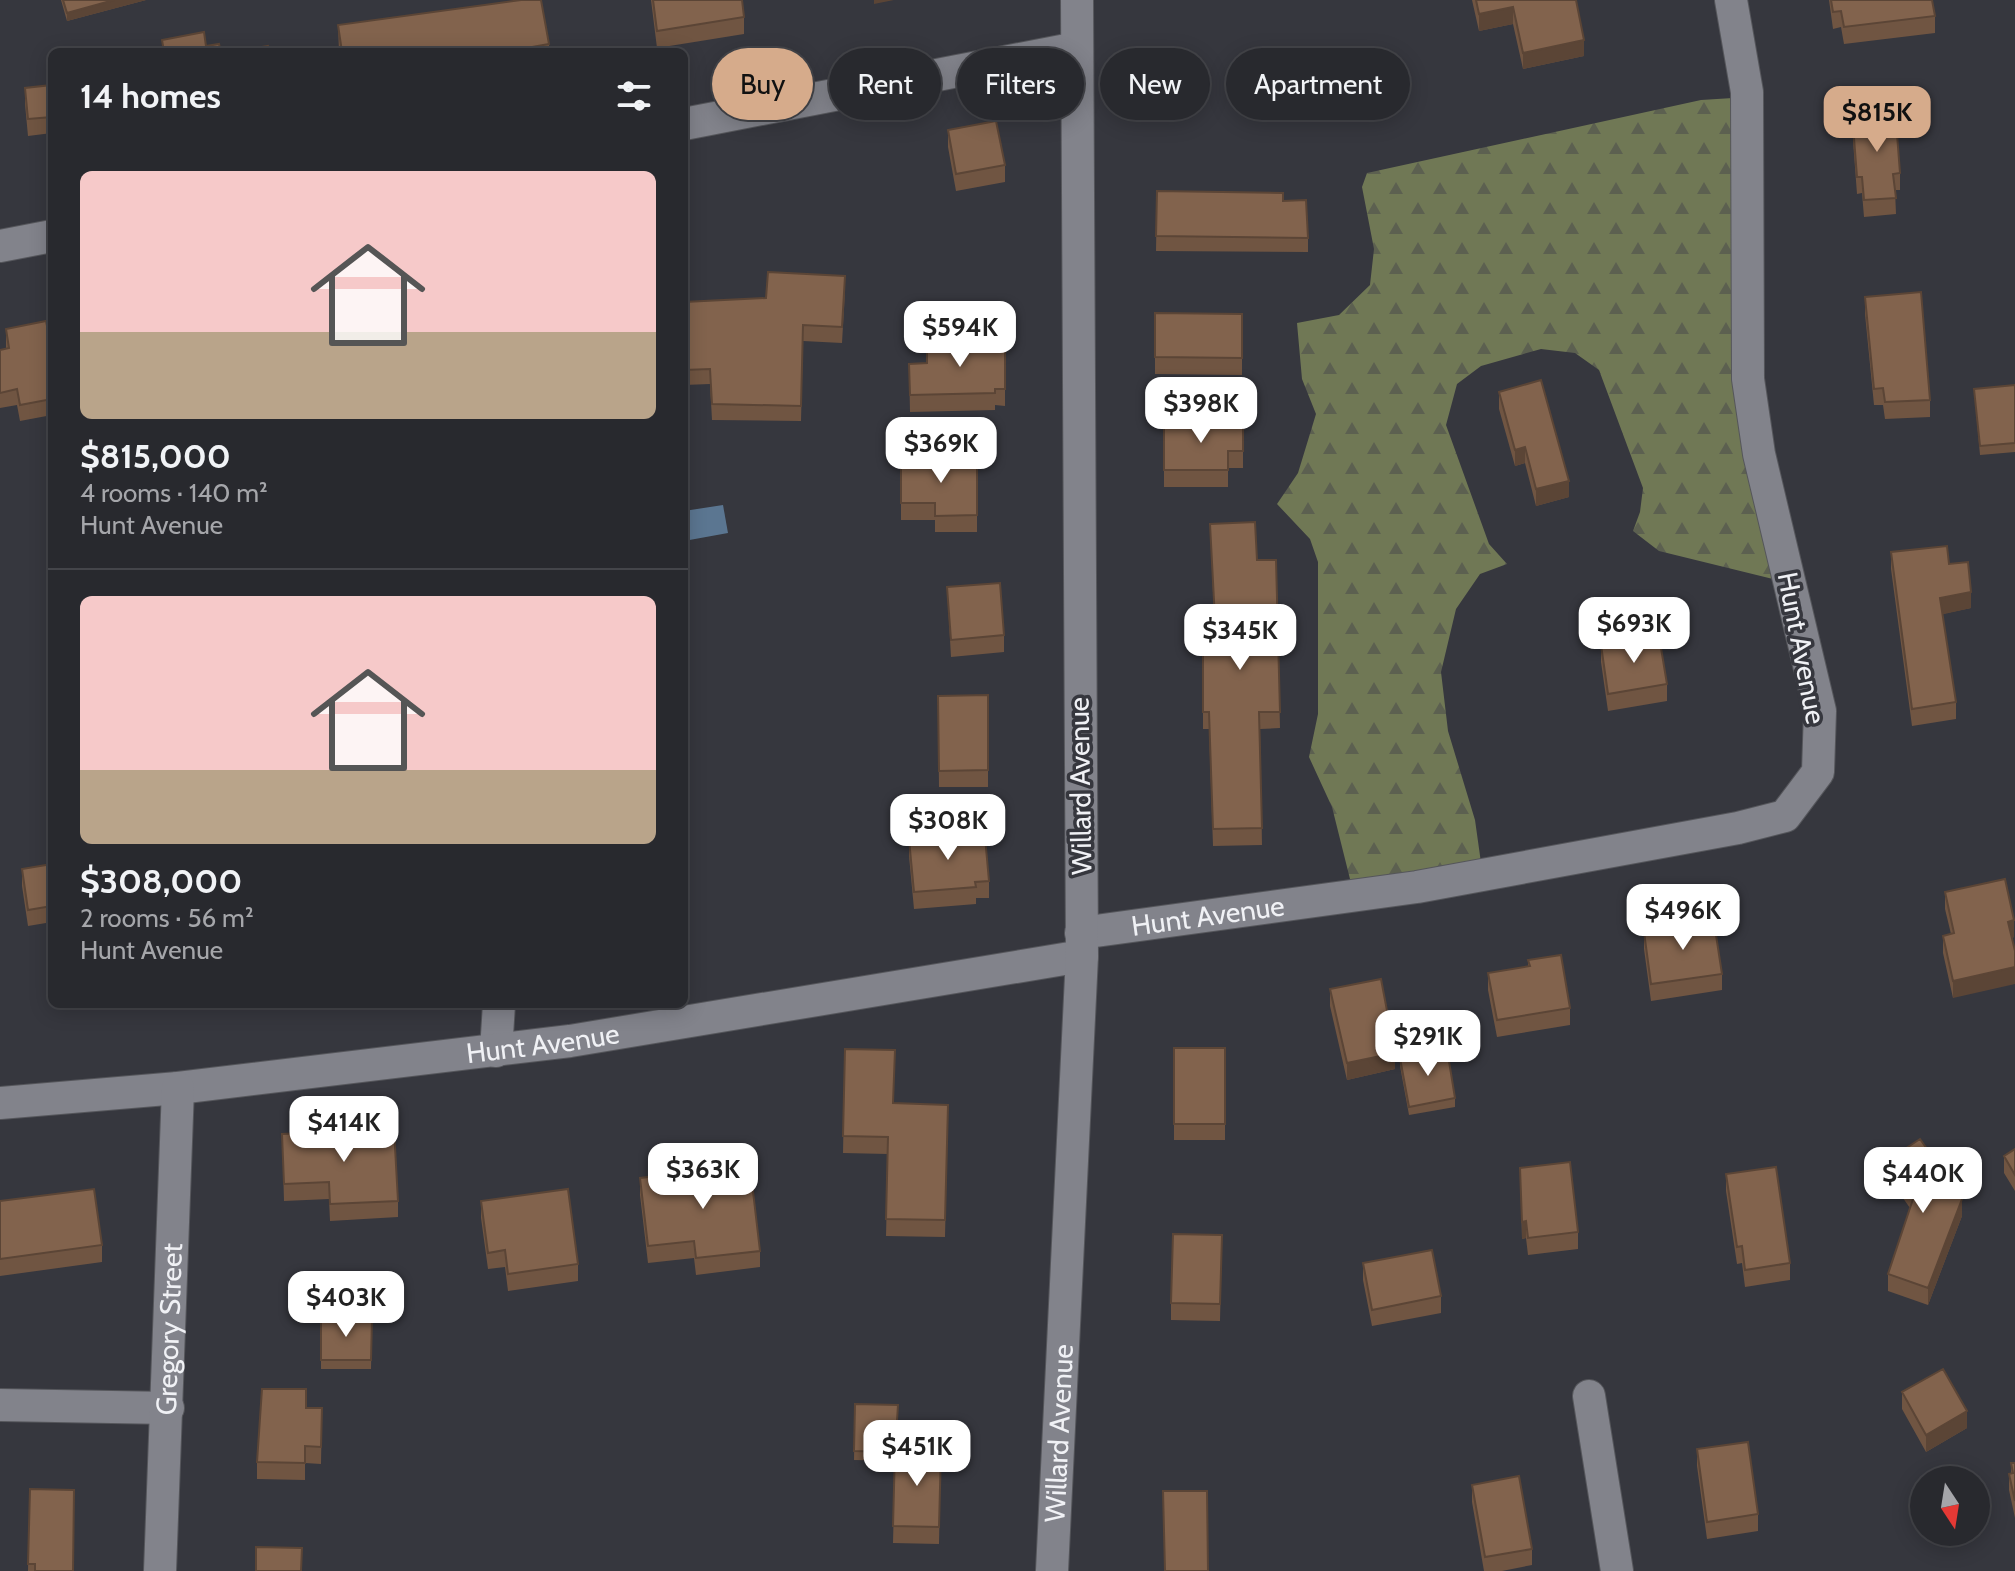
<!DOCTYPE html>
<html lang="en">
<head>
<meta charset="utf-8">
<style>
  body { margin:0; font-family:Cabin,sans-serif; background:#34353a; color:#f1f3f6; height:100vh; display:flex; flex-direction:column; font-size:30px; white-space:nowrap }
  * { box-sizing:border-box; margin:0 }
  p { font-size:26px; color:#a5a6aa }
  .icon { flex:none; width:44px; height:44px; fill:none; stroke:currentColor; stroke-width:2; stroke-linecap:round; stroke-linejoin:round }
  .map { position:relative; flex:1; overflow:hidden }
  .drawer { position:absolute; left:48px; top:48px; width:640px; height:960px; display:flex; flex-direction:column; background:#28292e; border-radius:12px; box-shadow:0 4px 20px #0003,0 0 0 2px #44454a }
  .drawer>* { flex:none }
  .top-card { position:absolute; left:712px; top:48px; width:760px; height:72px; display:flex; gap:16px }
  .needle { width:52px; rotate:168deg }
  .buttons { position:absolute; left:1910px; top:1466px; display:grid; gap:16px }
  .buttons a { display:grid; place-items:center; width:80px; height:80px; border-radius:50%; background:#28292e; box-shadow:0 4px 20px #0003,0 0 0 2px #44454a; font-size:40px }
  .price { position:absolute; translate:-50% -68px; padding:0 18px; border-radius:16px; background:#fff; color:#222; font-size:26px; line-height:52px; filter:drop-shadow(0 2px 4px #0008) }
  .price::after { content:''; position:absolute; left:50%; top:48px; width:24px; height:18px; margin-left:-12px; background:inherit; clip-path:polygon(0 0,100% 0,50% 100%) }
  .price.current { background:#d6ab8b; color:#111 }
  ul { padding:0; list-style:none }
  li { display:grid; align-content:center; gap:16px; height:424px; padding:0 32px }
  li+li { border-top:2px solid #44454a }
  li span { display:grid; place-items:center; height:248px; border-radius:12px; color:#555 }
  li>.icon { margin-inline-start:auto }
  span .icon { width:144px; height:144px; fill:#fffc; stroke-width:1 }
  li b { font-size:34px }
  h2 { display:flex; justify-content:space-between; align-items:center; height:96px; padding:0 32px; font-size:34px }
  .tag { padding:0 28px; border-radius:36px; background:#28292e; box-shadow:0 4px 20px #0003,0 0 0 2px #44454a; font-size:28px; line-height:72px }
  .tag.current { background:#d6ab8b; color:#111 }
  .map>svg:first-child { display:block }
  .forest { fill:url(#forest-firs) }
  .water { fill:#5b7691 }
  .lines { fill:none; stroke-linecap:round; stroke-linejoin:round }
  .minor-casing { stroke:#55565b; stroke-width:34 }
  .minor { stroke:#82838b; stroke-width:32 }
  .wall { fill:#705542 }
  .shaded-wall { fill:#5b4536 }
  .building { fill:#82634d; stroke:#5b4536; stroke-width:2 }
  .labels { text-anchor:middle; stroke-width:7; stroke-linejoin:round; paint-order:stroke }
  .street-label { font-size:28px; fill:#f0f1f5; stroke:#36373e }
</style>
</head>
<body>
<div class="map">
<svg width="2015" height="1571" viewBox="0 0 2015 1571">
  <defs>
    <pattern id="forest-firs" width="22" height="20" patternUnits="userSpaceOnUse" patternTransform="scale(2)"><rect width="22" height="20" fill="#707855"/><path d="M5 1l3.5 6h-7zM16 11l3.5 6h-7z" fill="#5c6050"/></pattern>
  </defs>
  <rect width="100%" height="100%" fill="#36373e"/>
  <!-- forest -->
  <path class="forest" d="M1749 97 1747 251 1777 580 1659 551 1633 531 1640 512 1643 488 1599 370 1575 353 1541 349 1481 366 1457 384 1446 425 1489 544 1507 564 1480 574 1456 609 1441 672 1448 731 1475 820 1482 870 1352 887 1332 807 1309 757 1318 714V562L1310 539 1277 504 1298 473 1316 414 1302 379 1297 323 1339 315 1370 285 1374 249 1362 187 1367 173 1701 100Z"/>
  <!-- water -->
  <path class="water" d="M723 505 728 533 684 541V511Z"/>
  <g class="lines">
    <!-- minor casing -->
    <g class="minor-casing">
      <g id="minor">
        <path d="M684 124 1077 48"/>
        <path d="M0 246 52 236"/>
        <path id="s1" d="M1081 933 1417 887 1738 828 1785 816 1818 772 1820 711 1759 454 1748 379 1747 92 1731 0"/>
        <path d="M496 1051 499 1004"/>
        <path id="s2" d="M0 1103 178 1088 570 1041 1082 956"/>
        <path d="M1589 1396 1617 1571"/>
        <path d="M0 1405 168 1408"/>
        <path id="s3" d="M160 1571 178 1088"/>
        <path id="s4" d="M1052 1571 1082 956 1077 0"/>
      </g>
    </g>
    <!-- minor -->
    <use href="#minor" class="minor"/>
  </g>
  <!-- wall -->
  <path class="wall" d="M61 0H146L67 21Z
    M651 0H742L744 17V34L657 48Z
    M1472 0H1576L1584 56 1523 69 1513 24 1479 31Z
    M1829 0H1932L1935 16V33L1844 44 1841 27 1833 29Z
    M338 25 549 44V52H339Z
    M52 74V133L28 136 25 104V88L50 85V75Z
    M1857 112 1900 173V190H1895L1896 214 1864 217 1862 193 1857 194 1853 141V125L1857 124Z
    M948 130 1005 165V182L956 191 948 147Z
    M1157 191 1283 201 1308 238V252L1156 251Z
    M845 291 842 343 803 341 801 421 712 420 710 384 684 385V302L766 298Z
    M1865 297 1930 400V417L1885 419 1883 405H1874L1865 314Z
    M1155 313 1242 314V375L1155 374Z
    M6 329 52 350V415L20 421 17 405 0 408V350L6 349Z
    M994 344H1005V406L995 405V410L910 412 909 364 927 363Z
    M2015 385V452L1980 455 1974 389Z
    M1499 392 1569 497 1536 506 1525 463 1515 466 1499 409Z
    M1243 422V468H1228V487H1164V423Z
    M901 459H977V532H935V520H901Z
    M1210 524 1257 560H1276L1280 728 1260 729 1262 845 1213 846 1209 729H1203V639H1215Z
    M1891 552 1949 564 1971 608 1942 614 1956 702V719L1912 726 1891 569Z
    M947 587 1004 635V652L951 657Z
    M1601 645 1667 684V701L1608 711 1601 662Z
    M988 695V787H939L938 696Z
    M909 839 989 881V898H976V904L914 909 909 856Z
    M52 864V922L28 926 22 886V869Z
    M1945 892 2014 937 2012 938 1953 998 1943 953V936L1951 934 1945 909Z
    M1701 924 1722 974V990L1651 1001 1644 949V932Z
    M1528 960 1570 1008V1025L1497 1037 1488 990V973L1528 967Z
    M1330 989 1395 1069 1347 1080 1330 1006Z
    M1174 1048H1225V1140H1174Z
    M845 1049 894 1103 948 1105 945 1237 886 1236 888 1154 843 1153Z
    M1400 1058 1455 1098V1107L1409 1115 1400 1066Z
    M282 1134 398 1201V1217L330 1221 329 1199 284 1201Z
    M2015 1149V1191L2004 1173V1156Z
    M1888 1160 1962 1216 1928 1305 1888 1291V1274L1910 1208 1888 1177Z
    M1520 1168 1578 1232V1249L1528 1255 1526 1238 1522 1239Z
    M1726 1174 1790 1263V1280L1745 1287 1742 1263 1737 1264 1726 1191Z
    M640 1178 760 1251V1267L696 1275 694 1258 648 1263 640 1195Z
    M0 1201 102 1245V1262L0 1276Z
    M481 1201 578 1264V1281L508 1291 505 1267 488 1269 481 1218Z
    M1222 1235 1220 1321 1171 1320V1303Z
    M1363 1263 1441 1296V1313L1372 1326 1363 1280Z
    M321 1318H372L371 1369H321Z
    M1902 1392 1967 1428 1926 1452 1902 1409Z
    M855 1404 897 1449 941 1450 939 1544 893 1543 895 1461 854 1460Z
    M306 1408H322L321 1464 305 1463V1480L257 1479V1462Z
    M1697 1449 1758 1514V1531L1707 1539 1697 1466Z
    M2011 1463H2015V1518L2009 1490V1474L2011 1473Z
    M1472 1485 1532 1549V1565L1502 1571H1484L1472 1502Z
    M30 1489 74 1571H28Z"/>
  <!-- shaded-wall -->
  <path class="shaded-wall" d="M114 0H146L67 21V13Z
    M874 0H894L874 4Z
    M1513 7V24L1479 31V14Z
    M1584 40V56L1523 69V53Z
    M1525 447V463L1515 466V450Z
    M1569 481V497L1536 506V489Z
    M1971 592V608L1940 615V598Z
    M2014 920V937L2008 939V922Z
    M2015 967V984L1953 998V981Z
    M1395 1053V1069L1347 1080V1063Z
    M1962 1199V1216L1928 1305V1288Z
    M1526 1221V1238L1522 1239V1222Z
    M1967 1411V1428L1926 1452V1435Z"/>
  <!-- building -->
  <path class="building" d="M63 0H114L67 13Z
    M521 0H541L549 44 504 52H342L338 25Z
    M653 0H742L744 17 657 31Z
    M1476 0H1576L1584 40 1523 53 1513 7 1479 14Z
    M1831 0H1932L1935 16 1844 27 1841 11 1833 12Z
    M204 32 206 46 219 44 221 52H164L162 40Z
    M268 46 269 52H232Z
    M52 74V117L28 119 25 88 51 85 50 75Z
    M1890 110 1891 122 1896 121 1900 173 1893 174 1896 198 1864 200 1862 177H1857L1853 125 1858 124 1857 112Z
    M996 121 1005 165 956 174 948 130Z
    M1157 191 1283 193V201L1306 200 1308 238 1156 236Z
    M768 272 845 276 842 327 803 325 801 406 712 404 710 369 684 370V302L766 298Z
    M1921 292 1930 400 1885 402 1883 388 1874 389 1865 297Z
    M1155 313 1242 314V358L1155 357Z
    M46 321 52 350V399L20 405 17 389 0 393V350L9 348 6 329Z
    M994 341V344H1005V389H995V393L910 395 909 364 927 363V342Z
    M1541 380 1569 481 1536 489 1525 447 1515 450 1499 392Z
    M2015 385V443L1980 446 1974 389Z
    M1243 422V451H1228V470H1164V423Z
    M901 459H977V515L935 516V503H901Z
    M1255 522 1257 560H1276L1280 712H1259L1262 828 1213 829 1209 712H1203V639H1216L1210 524Z
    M1947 546 1949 564 1968 562 1971 592 1940 598 1956 702 1912 709 1891 552Z
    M1000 583 1004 635 951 640 947 587Z
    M1659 636 1667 684 1608 694 1601 645Z
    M988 695V770L939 771 938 696Z
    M971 834V838L985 837 989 881 975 882 976 887 914 892 909 839Z
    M52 864V906L28 910 22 869Z
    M2005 879 2014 920 2008 922 2015 951V967L1953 981 1943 936 1954 933 1945 892Z
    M1700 919 1701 924 1714 922 1722 974 1651 984 1644 932 1663 930 1662 925Z
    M1561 955 1570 1008 1497 1020 1488 973 1530 966 1528 960Z
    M1381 979 1395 1053 1347 1063 1330 989Z
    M1174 1048H1225V1124H1174Z
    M845 1049 895 1050 893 1103 948 1105 945 1220 886 1219 888 1137 843 1136Z
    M1447 1049 1455 1098 1409 1107 1400 1058Z
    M394 1129 398 1201 330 1204 329 1182 284 1184 282 1134Z
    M1920 1139 1962 1199 1928 1288 1888 1274 1914 1196 1888 1160Z
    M2015 1149V1175L2004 1156Z
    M1570 1162 1578 1232 1528 1238 1526 1221 1522 1222 1520 1168Z
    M750 1166 760 1251 696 1258 694 1241 648 1246 640 1178Z
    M1776 1167 1790 1263 1745 1270 1742 1246 1737 1247 1726 1174Z
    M94 1189 102 1245 0 1259V1201Z
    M568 1189 578 1264 508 1274 505 1250 488 1253 481 1201Z
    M1173 1234 1222 1235 1220 1304 1171 1303Z
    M1432 1250 1441 1296 1372 1310 1363 1263Z
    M321 1318H372L371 1360H321Z
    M1943 1369 1967 1411 1926 1435 1902 1392Z
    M262 1389H306V1408H322L321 1447 305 1446V1463L257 1462Z
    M855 1404 898 1405 895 1452 854 1451Z
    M1748 1442 1758 1514 1707 1522 1697 1449Z
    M895 1449 941 1450 939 1527 893 1526Z
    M2011 1463H2015V1501L2009 1474 2013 1473Z
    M1519 1476 1532 1549 1485 1557 1472 1485Z
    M30 1489 74 1490 73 1571H35V1564H28Z
    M1163 1491H1207L1208 1571H1165Z
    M256 1547 302 1548 301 1571H256Z"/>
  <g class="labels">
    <!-- street labels -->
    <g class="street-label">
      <text transform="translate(1802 648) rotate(79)" y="10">Hunt Avenue</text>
      <text transform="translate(1080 786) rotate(-91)" y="10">Willard Avenue</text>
      <text dy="10" stroke="none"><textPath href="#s1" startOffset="128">Hunt Avenue</textPath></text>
      <text dy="10" stroke="none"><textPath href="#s2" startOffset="546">Hunt Avenue</textPath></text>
      <text dy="10" stroke="none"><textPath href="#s3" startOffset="242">Gregory Street</textPath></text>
      <text dy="10" stroke="none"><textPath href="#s4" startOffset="138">Willard Avenue</textPath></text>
    </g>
  </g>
</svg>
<div class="buttons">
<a><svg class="needle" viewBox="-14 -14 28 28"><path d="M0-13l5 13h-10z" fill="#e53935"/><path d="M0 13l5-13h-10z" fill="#a5a6aa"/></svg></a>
</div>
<b class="price current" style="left:1877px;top:154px">$815K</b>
<b class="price" style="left:960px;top:369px">$594K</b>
<b class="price" style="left:1201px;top:445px">$398K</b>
<b class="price" style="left:941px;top:485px">$369K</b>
<b class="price" style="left:1634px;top:665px">$693K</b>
<b class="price" style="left:1240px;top:672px">$345K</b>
<b class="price" style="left:948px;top:862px">$308K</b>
<b class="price" style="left:1683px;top:952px">$496K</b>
<b class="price" style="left:1428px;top:1078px">$291K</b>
<b class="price" style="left:344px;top:1164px">$414K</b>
<b class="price" style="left:703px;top:1211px">$363K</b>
<b class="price" style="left:1923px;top:1215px">$440K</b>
<b class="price" style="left:346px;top:1339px">$403K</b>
<b class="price" style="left:917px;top:1488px">$451K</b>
<div class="top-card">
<a class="tag current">Buy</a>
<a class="tag">Rent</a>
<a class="tag">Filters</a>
<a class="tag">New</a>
<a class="tag">Apartment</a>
</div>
<section class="drawer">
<h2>14 homes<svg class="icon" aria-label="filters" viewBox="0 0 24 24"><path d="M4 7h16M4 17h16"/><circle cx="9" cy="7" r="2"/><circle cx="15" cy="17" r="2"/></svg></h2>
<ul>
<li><span style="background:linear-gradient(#f6c9c9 65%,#b9a48a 0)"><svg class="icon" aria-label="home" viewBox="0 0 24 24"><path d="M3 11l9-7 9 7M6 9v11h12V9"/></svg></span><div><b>$815,000</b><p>4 rooms · 140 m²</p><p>Hunt Avenue</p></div></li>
<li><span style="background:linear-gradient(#f6c9c9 70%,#b9a48a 0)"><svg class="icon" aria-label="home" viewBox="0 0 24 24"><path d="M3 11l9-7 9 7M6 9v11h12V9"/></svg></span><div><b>$308,000</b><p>2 rooms · 56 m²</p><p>Hunt Avenue</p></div></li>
</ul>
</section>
</div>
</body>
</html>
